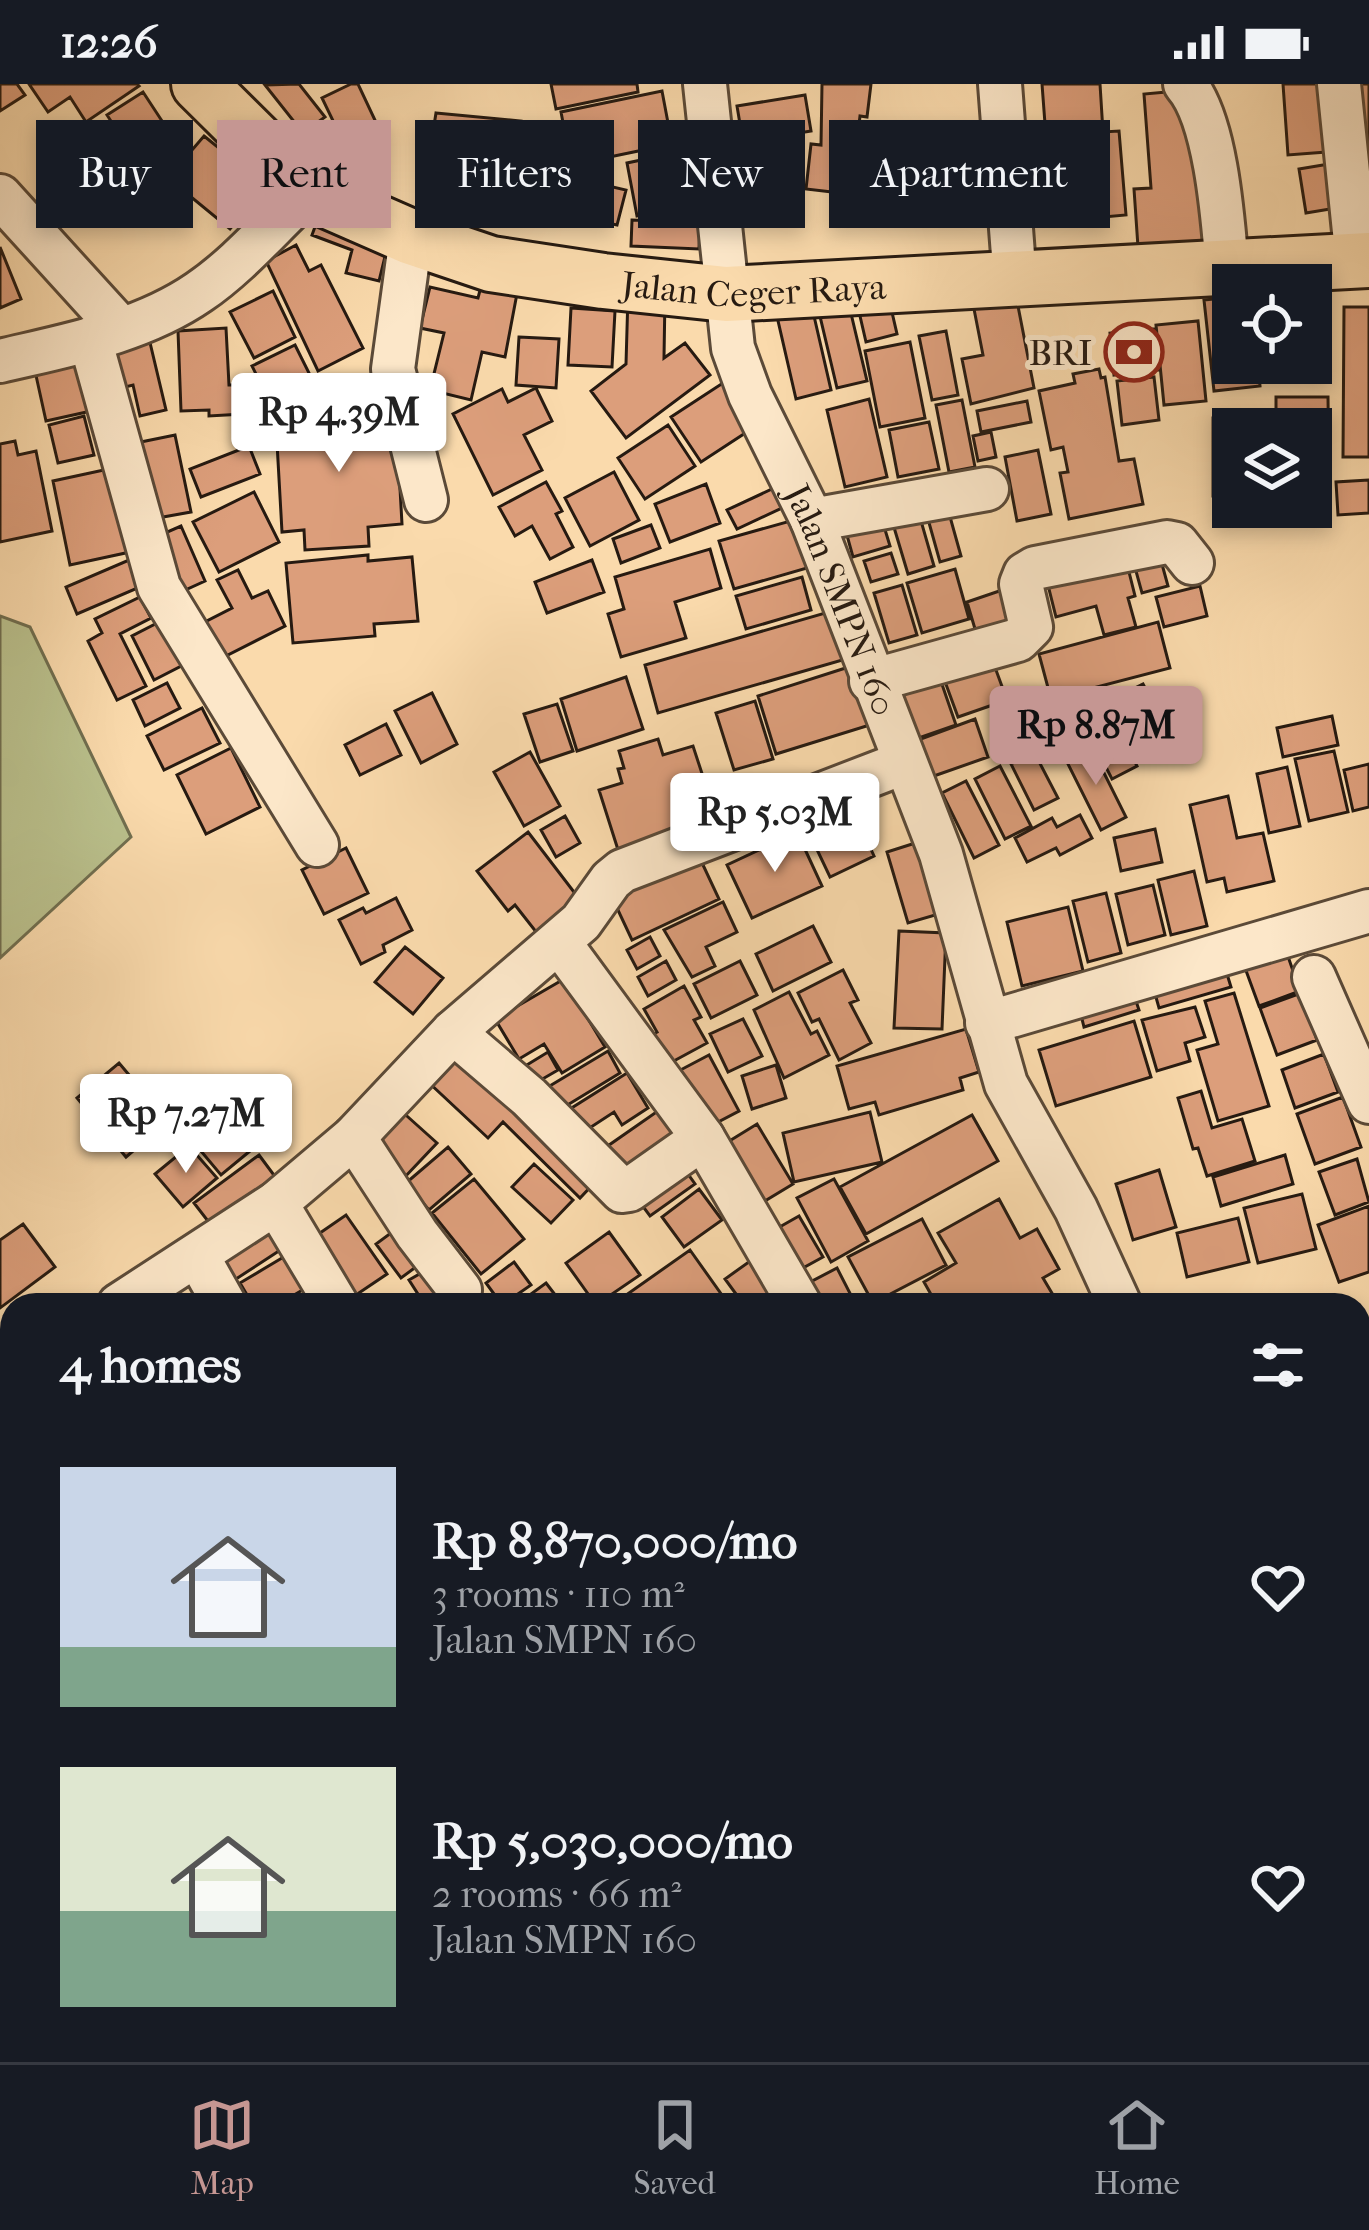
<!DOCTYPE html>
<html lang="en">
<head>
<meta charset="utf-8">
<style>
  body { margin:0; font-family:"IM FELL French Canon",serif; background:#20242c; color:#f1f3f6; height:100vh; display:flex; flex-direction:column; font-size:45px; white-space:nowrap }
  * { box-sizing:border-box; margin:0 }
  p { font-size:39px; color:#9ea1a6 }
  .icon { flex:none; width:66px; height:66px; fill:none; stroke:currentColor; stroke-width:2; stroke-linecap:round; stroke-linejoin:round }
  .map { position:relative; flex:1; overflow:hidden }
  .details { position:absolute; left:0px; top:1209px; width:1371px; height:771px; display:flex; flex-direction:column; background:#171b24; border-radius:36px 36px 0 0; box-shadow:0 6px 18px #0003 }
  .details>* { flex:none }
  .banner { position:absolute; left:36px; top:36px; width:1299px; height:108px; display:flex; gap:24px }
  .fabs { position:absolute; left:1212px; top:180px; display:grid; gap:24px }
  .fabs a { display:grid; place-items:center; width:120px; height:120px; border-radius:0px; background:#171b24; box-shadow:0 6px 18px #0003; font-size:60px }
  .price { position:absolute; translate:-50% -102px; padding:0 27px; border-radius:12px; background:#fff; color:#222; font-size:39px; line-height:78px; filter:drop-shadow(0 3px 6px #0008) }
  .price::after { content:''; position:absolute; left:50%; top:72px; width:36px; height:27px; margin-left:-18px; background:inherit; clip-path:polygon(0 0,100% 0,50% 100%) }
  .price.on { background:#c59692; color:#111 }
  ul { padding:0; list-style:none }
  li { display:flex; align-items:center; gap:36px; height:300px; padding:0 60px }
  li span { display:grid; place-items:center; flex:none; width:336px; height:240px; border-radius:0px; color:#555 }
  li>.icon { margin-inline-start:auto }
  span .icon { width:144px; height:144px; fill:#fffc; stroke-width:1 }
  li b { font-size:51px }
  h2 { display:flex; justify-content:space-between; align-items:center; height:144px; padding:0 60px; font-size:51px }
  .tag { padding:0 42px; border-radius:0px; background:#171b24; box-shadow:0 6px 18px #0003; font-size:42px; line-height:108px }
  .tag.on { background:#c59692; color:#111 }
  .status { display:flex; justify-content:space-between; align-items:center; height:84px; padding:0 60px; background:#171b24; direction:ltr }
  .status svg { height:33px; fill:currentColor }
  .dock { display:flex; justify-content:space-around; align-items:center; height:168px; border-top:3px solid #363941; background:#171b24; font-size:33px; color:#9ea1a6 }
  .dock a { display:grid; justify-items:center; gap:6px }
  .dock .on { color:#c59692 }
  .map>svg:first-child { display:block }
  .green { fill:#bac18d; stroke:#706e4f; stroke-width:3 }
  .building { fill:#dc9e7b; stroke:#261a11; stroke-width:3 }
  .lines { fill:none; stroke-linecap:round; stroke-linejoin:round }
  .minor-casing { stroke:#5b4a38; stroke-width:48 }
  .major-casing { stroke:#261a11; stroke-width:60 }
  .minor { stroke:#fce7c9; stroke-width:42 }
  .major { stroke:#fadaac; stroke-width:54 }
  .labels { text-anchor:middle; stroke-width:10; stroke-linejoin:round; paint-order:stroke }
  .street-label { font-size:36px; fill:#261a11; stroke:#fce7c9 }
  .poi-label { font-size:36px; fill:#261a11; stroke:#fce7c9; text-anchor:end }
</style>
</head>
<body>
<div class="status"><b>12:26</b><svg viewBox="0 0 49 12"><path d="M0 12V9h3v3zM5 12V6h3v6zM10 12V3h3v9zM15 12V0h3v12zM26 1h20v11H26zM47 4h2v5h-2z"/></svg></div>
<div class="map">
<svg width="1369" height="1978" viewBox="0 0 1369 1978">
  <rect width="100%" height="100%" fill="#fadaac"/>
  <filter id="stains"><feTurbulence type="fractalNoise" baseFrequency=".00167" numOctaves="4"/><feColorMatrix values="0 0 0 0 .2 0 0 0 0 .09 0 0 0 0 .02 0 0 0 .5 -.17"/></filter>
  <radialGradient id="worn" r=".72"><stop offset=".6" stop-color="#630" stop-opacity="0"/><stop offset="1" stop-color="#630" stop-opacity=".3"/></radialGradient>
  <!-- green -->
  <path class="green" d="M0 532 30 543 131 753 0 874Z
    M880 1968H1154L1120 1978H885Z"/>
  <!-- building -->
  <path class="building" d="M0 0H17L25 11 0 27Z
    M29 0H137L139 2 86 38 70 13 48 28Z
    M299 0 325 33 303 49 265 1Z
    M351 0H358L382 51 348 68 322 14Z
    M551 0H637L638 8 556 25Z
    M822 0H871L867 33 860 32 856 65 863 66 858 111 806 105 811 60 821 61Z
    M1042 0H1100L1103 48 1119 47 1126 131 1037 139 1031 54 1046 53Z
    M1283 0H1334L1339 67 1288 71Z
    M1353 0H1369V64L1363 65Z
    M1189 6 1196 100H1202L1206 157 1138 163 1134 105 1151 104 1144 10Z
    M662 7 672 60 571 81 561 28Z
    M143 8 181 66 145 89 107 31Z
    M805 11 811 47 743 58 737 22Z
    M436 29 521 37 519 49 546 53 541 84 514 80 508 118 424 104Z
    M204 52 266 102 230 145 168 94Z
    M689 66 700 119 637 132 627 79Z
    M1335 79 1342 123 1306 129 1299 85Z
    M570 93 626 106 617 141 561 129Z
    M516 95 550 100 545 132 511 126Z
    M323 121 391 148 379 197 346 189 352 166 312 151Z
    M632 136 700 139 699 165 631 162Z
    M296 161 309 187 321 181 363 264 318 287 266 177Z
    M0 163 21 215 0 224Z
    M484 191 519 199 505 273 482 268 471 316 430 306 444 249 420 244 430 203 478 214Z
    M273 207 295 253 254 274 230 228Z
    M628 211 665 212 664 274 685 259 710 291 626 354 591 307 626 280Z
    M888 211 897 250 866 258 857 219Z
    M1233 213V279H1258L1260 302 1214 307 1204 216Z
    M1017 217 1034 304 971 320 962 275 983 271 974 225Z
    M811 219 831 306 796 315 776 228Z
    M849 221 867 297 837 304 819 228Z
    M1344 223H1369V373H1343Z
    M571 224 615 227 612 283 568 281Z
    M1198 237 1206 317 1164 321 1156 241Z
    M226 244 229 301H242L243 330 209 332V326L181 327 178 247Z
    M1154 245 1158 286 1114 291 1110 249Z
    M147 246 166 326 140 332 133 301 121 304 109 254Z
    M946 247 958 311 932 316 919 252Z
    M519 253 559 255 556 304 516 301Z
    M910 258 925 334 880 343 865 267Z
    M295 261 311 293 268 314 252 282Z
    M79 277 91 327 46 337 35 287Z
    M1099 285 1101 294 1105 293 1119 377 1134 375 1143 420 1069 435 1060 389 1068 388 1063 363 1051 366 1039 307 1075 299 1073 290Z
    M1154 293 1159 336 1122 341 1117 297Z
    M726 297 756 342 701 378 671 333Z
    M536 304 552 337 524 351 542 386 493 411 453 330 502 305 508 318Z
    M1276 313H1328L1329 393 1311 394V345H1276Z
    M869 315 887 393 845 403 827 326Z
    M962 316 975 383 949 388 936 321Z
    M1027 317 1031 338 981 348 977 327Z
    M376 321 377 335 396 333 402 440 368 443 369 462 305 466 304 446 282 448 276 341 298 339 297 325Z
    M84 332 94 371 58 379 49 341Z
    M1213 334H1249V345H1233V412H1213Z
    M929 338 939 385 898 393 889 346Z
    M668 341 695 382 645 415 618 374Z
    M991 348 996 373 978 377 973 352Z
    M175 351 191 428 152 435 136 359Z
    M15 357 18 371 36 367 52 447 0 458V360Z
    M249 362 260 390 201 413 190 385Z
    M1038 366 1051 430 1017 437 1005 373Z
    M113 384 130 468 70 481 53 397Z
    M614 388 639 436 590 462 565 414Z
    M1369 396V429L1338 431 1336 398Z
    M546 398 562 427 556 430 573 463 550 475 532 442 515 452 499 423Z
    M787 398 797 417 737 445 727 426Z
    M706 400 720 439 670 458 655 420Z
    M254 408 279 458 219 488 193 438Z
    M947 422 961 472 940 478 926 428Z
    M917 423 934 482 908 490 890 430Z
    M879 426 890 462 853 473 843 437Z
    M801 434 814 482 734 505 719 457Z
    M651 441 660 464 621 479 613 455Z
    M181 442 205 497 183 507 158 452Z
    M1157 462 1168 502 1142 509 1131 469Z
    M710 465 721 504 675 518 686 554 621 573 608 530 624 525 615 493Z
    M1124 468 1135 512 1128 514 1136 543 1104 551 1096 522 1056 533 1045 489Z
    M891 469 898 490 871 498 864 477Z
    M368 471V477L412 473 418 537 374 540 375 552 293 559 286 479Z
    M136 473 147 500 77 530 66 503Z
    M592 476 604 508 547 529 535 498Z
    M955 485 969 535 922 549 907 499Z
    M238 486 252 514 268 507 285 542 218 576 201 540 232 524 217 496Z
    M802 493 811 526 746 545 736 512Z
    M902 501 917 551 889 559 874 509Z
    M1014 502 1025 540 978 555 967 518Z
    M1200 502 1207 532 1164 543 1156 513Z
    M140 513 151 534 120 550 146 602 117 616 88 557 102 549 95 535Z
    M832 527 846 575 658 629 645 581Z
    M165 535 187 579 154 596 132 552Z
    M1158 538 1170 584 1051 615 1039 570Z
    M989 567 1007 616 958 633 940 584Z
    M935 580 956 641 913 656 892 596Z
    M855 581 873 640 776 670 758 612Z
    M626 593 643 645 577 667 561 615Z
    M167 599 180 624 145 642 133 616Z
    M1143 600 1170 652 1141 667 1115 614Z
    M432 609 457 660 421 679 395 627Z
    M1102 611 1137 682 1112 695 1076 624Z
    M755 617 773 675 734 686 716 629Z
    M557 620 573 667 540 678 524 630Z
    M202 624 220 659 164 686 147 652Z
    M1332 632 1338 661 1283 673 1277 644Z
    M975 635 988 673 931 693 918 656Z
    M386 640 401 671 360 691 345 661Z
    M658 655 663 671 693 662 709 711 677 721 686 751 620 772 599 706 622 699 618 685 624 684 619 667Z
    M1091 663 1126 733 1101 746 1066 676Z
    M231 664 260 723 206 750 177 691Z
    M1334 667 1348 728 1309 737 1295 675Z
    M530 668 560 722 524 742 494 688Z
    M1034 668 1058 714 1034 726 1011 680Z
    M1369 680V723L1353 727 1344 686Z
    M1000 682 1031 742 1005 755 975 695Z
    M1287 683 1300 742 1269 749 1257 690Z
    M966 697 999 761 974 774 942 709Z
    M1228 712 1237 754 1263 749 1274 797 1227 808 1224 794 1207 798 1190 721Z
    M847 713 874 772 830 793 802 734Z
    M1080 731 1092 754 1060 771 1056 764 1027 778 1015 754 1052 734 1057 743Z
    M565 732 580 759 556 773 541 746Z
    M1155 745 1162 778 1121 787 1114 754Z
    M528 748 587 825 544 858 515 821 508 827 477 787Z
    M797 748 822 802 752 834 727 781Z
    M928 755 949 827 908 839 887 768Z
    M346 764 368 809 324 830 302 786Z
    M696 766 719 815 632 856 609 807Z
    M1194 787 1207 842 1171 851 1158 796Z
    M1153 801 1165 851 1128 861 1116 810Z
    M1106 809 1121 869 1088 878 1073 817Z
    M396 814 412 846 383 861 385 868 361 880 339 836 363 824 366 829Z
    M723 818 737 848 706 863 715 882 692 893 664 846Z
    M1068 823 1083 887 1022 902 1007 838Z
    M813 842 831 878 773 907 756 870Z
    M899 847 946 849 942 945 894 944Z
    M650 853 660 872 637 885 627 866Z
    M1283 858 1300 907 1259 922 1241 873Z
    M405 863 443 894 413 930 375 898Z
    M666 877 676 896 648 912 638 893Z
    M740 877 757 911 711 934 694 900Z
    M1223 877 1231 903 1159 924 1152 899Z
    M843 886 858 916 850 919 871 959 839 976 819 935 812 938 798 909Z
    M564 895 605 963 562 989 544 960 519 975 495 935Z
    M684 902 701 933 694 936 707 959 659 985 643 955 657 948 644 925Z
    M1131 902 1139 926 1084 943 1079 923Z
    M789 908 811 950 817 947 829 971 784 994 754 926Z
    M1234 909 1269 1022 1218 1037 1197 966 1218 960 1205 917Z
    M1301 909 1317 956 1277 971 1260 924Z
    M1195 923 1205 953 1185 959 1190 977 1157 987 1142 936Z
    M743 935 762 972 728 988 710 950Z
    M1134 937 1151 993 1056 1022 1039 966Z
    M966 945 979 988 960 994 963 1006 879 1031 875 1018 849 1025 837 982Z
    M456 965 597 1096 580 1114 503 1038 488 1054 426 996Z
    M608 967 620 989 556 1028 543 1006Z
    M548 968 558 986 527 1004 517 987Z
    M1324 970 1338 1008 1295 1024 1282 986Z
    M709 971 739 1027 699 1048 669 992Z
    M119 979 168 1037 126 1073 77 1014Z
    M776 981 786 1014 752 1025 742 992Z
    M627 989 648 1024 622 1041 614 1028 585 1047 570 1025Z
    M1201 1007 1212 1044 1242 1035 1255 1077 1207 1092 1198 1064 1193 1065 1178 1014Z
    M1343 1013 1361 1063 1315 1080 1297 1030Z
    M665 1022 687 1053 624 1098 602 1066Z
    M398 1024 437 1059 403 1095 365 1060Z
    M870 1028 882 1078 794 1098 783 1049Z
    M219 1031 250 1067 221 1091 190 1054Z
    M972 1031 998 1077 866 1150 840 1103Z
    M757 1040 793 1100 755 1123 718 1064Z
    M189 1062 217 1094 183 1123 155 1090Z
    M448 1063 471 1090 429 1126 406 1099Z
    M259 1071 285 1106 221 1154 194 1119Z
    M1285 1071 1293 1100 1221 1122 1213 1093Z
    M1357 1075 1369 1118 1335 1131 1319 1088Z
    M678 1076 695 1100 650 1132 633 1109Z
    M534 1080 573 1116 551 1139 512 1103Z
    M1159 1086 1176 1143 1133 1156 1116 1100Z
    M474 1095 524 1155 481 1190 432 1129Z
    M834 1095 868 1157 831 1178 797 1114Z
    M699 1105 722 1136 684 1163 662 1133Z
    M1302 1110 1316 1165 1258 1179 1244 1124Z
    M999 1115 1020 1154 1037 1145 1059 1185 1043 1194 1056 1216 1047 1221H937L924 1198 956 1179 938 1149Z
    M1369 1122V1188L1339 1198 1318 1141Z
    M346 1131 387 1190 347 1217 307 1158Z
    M274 1132 291 1159 233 1197 215 1170Z
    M799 1132 823 1173 792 1190 769 1149Z
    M1238 1134 1249 1178 1187 1193 1177 1149Z
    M922 1135 946 1181 873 1219 848 1173Z
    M23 1140 55 1183 0 1224V1156Z
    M403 1140 428 1174 401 1194 376 1160Z
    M609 1148 640 1191 596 1221 566 1179Z
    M690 1166 729 1221H612Z
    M292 1168 311 1201 277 1221H253L240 1199Z
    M760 1170 779 1221H744L725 1195Z
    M514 1178 531 1201 502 1221 486 1199Z
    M435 1181 455 1213 443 1221H425L409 1196Z
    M837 1184 856 1221H808L799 1204Z
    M546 1199 563 1221H516Z
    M12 1318V1381L0 1359V1324Z
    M12 1418V1461L0 1464V1422Z
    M12 1483V1532L0 1535V1487Z
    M1369 1523V1561L1359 1563V1525Z
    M1369 1569V1594L1359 1596V1571Z
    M12 1611V1693L0 1660V1615Z
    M3 1698 12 1736 0 1740V1699Z
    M1359 1750 1369 1795V1804L1359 1807Z
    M1369 1816V1883L1359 1885V1818Z
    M0 1826 12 1871V1877L0 1881Z
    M12 1921V1968H35L37 1978H0V1924Z
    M1369 1926V1978H1341L1339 1968H1359V1929Z
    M122 1968 127 1978H56L52 1969Z
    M172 1968H236L239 1978H174Z
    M254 1968H309L311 1978H256Z
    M454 1968H492L468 1978H458Z
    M553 1968H606L582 1978H557Z
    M1160 1968H1231L1230 1978 1159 1977Z
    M1288 1968H1316L1317 1972 1324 1970 1326 1978H1291Z"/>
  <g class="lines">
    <!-- minor casing -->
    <g class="minor-casing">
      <g id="minor">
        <path id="s1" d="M705 0 733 264 750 311 812 436 941 770 1006 1000 1076 1125 1120 1221"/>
        <path d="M1000 0 1015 197"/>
        <path d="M1185 0C1216 35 1223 136 1227 184"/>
        <path d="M1339 0 1357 177"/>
        <path d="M0 112 121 245"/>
        <path d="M411 153 393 285 426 416"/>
        <path d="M90 255 159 503 317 761"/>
        <path d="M0 277C68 261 141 248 199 208 239 181 273 140 308 108"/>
        <path d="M812 436 987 405"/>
        <path d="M871 597 1018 556 1031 543 1021 500 1025 490 1035 484 1167 458 1177 460 1192 479"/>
        <path d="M1314 893 1369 1018"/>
        <path d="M987 939 1369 827"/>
        <path d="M453 948 529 1013 622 1107 629 1106 703 1054 559 858"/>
        <path d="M354 1053 417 1150 460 1206"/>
        <path d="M703 1054 800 1221"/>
        <path d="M276 1119 337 1221"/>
        <path d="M198 1173 225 1221"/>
        <path d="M119 1221 276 1119 354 1053 453 948 581 838 611 796 622 787 903 679"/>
        <path d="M1359 1284H1369"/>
        <path d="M0 1294 12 1286"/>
        <path d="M1359 1323 1368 1392 1369 1466"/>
        <path d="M0 1472 12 1469"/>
        <path d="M1359 1633 1369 1630"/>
        <path d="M1359 1663 1369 1709"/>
        <path d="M0 1786 12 1783"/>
        <path d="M1359 1919 1369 1915"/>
        <path d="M241 1968 242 1978"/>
        <path d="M332 1968 335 1978"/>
        <path d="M656 1968 661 1978"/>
        <path d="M890 1968 894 1978"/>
        <path d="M1047 1978 1076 1968"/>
        <path d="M1243 1978 1250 1968"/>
      </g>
    </g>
    <!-- major casing -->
    <g class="major-casing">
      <g id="major">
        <path id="s2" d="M199 0 308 108 411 153 491 180 603 197 726 210 1369 176"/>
      </g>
    </g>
    <!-- minor -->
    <use href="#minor" class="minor"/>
    <!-- major -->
    <use href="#major" class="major"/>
  </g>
  <!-- icons -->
  <defs>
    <g id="bank-ring" transform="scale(3)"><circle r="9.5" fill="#fce7c9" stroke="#8f2418" stroke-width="1.5"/><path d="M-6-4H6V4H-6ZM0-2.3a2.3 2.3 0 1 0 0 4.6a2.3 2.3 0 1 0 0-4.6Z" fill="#8f2418"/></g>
  </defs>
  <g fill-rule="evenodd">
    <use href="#bank-ring" x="1134" y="268"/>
  </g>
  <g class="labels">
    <!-- street labels -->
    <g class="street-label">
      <text dy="13" stroke="none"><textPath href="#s2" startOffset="615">Jalan Ceger Raya</textPath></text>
      <text dy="13" stroke="none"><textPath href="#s1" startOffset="540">Jalan SMPN 160</textPath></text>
    </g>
    <!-- poi labels -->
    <g class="poi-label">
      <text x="1092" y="281">BRI</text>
    </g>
  </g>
  <rect width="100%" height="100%" filter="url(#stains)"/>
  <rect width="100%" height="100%" fill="url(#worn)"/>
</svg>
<div class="fabs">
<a><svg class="icon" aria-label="locate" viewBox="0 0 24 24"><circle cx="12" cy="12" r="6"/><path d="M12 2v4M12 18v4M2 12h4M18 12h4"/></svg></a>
<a><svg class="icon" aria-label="layers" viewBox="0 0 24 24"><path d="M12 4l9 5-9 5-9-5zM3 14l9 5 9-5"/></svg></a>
</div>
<b class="price" style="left:339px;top:391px">Rp 4.39M</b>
<b class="price on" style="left:1096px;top:704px">Rp 8.87M</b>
<b class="price" style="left:775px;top:791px">Rp 5.03M</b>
<b class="price" style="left:186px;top:1092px">Rp 7.27M</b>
<div class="banner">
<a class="tag">Buy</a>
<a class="tag on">Rent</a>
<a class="tag">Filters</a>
<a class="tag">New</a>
<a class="tag">Apartment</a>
</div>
<section class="details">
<h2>4 homes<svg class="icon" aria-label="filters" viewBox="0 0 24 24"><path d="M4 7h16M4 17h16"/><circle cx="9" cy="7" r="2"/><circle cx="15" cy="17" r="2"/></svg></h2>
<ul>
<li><span style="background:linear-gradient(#c9d6e8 75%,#7fa58c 0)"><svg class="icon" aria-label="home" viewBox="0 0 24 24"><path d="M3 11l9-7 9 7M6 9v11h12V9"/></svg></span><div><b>Rp 8,870,000/mo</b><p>3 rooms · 110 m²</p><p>Jalan SMPN 160</p></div><svg class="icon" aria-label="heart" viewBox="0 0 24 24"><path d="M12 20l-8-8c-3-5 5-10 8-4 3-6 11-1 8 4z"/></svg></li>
<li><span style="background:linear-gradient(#dfe7d0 60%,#7fa58c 0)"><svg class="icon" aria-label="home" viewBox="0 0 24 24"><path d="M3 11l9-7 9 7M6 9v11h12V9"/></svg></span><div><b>Rp 5,030,000/mo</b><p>2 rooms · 66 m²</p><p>Jalan SMPN 160</p></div><svg class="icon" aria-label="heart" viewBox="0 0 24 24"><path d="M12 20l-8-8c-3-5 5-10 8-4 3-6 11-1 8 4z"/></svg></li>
</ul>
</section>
</div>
<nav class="dock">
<a class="on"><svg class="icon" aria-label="map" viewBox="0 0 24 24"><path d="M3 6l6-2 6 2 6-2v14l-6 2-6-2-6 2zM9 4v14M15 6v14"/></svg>Map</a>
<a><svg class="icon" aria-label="saved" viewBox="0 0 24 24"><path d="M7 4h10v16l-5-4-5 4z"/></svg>Saved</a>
<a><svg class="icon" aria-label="home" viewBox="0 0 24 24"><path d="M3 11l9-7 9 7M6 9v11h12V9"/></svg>Home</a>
</nav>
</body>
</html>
